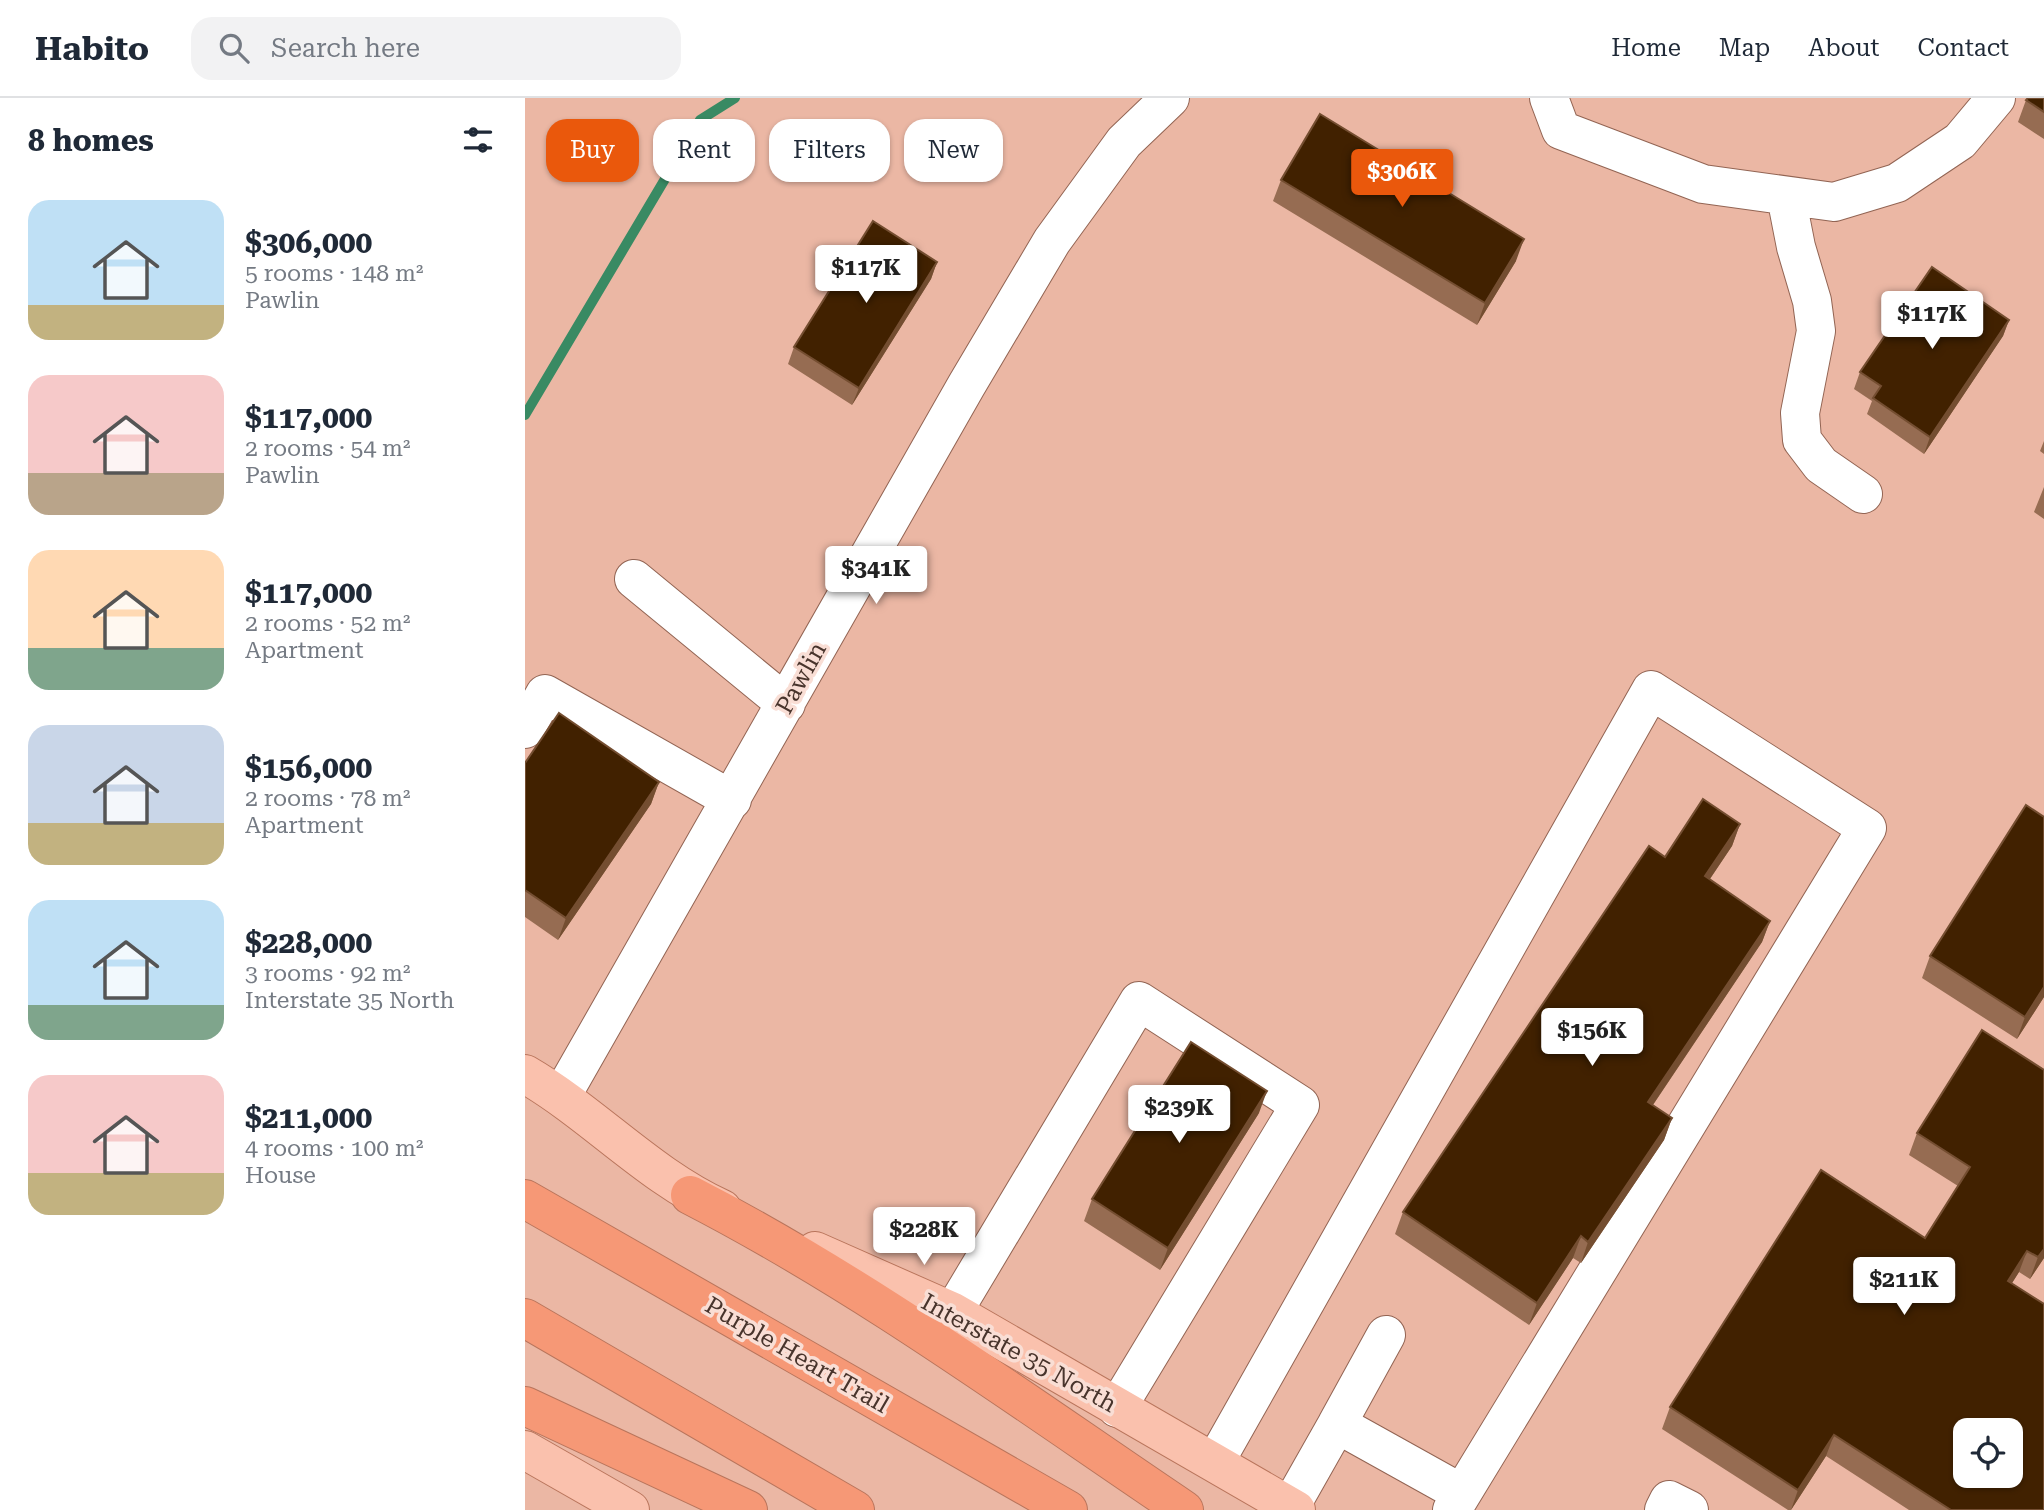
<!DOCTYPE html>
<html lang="en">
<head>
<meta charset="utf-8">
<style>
  body { margin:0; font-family:"Roboto Serif",serif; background:#f2f2f3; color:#1f2937; height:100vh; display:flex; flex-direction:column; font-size:26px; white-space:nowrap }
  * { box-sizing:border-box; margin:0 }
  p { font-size:23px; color:#747a83 }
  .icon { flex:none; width:38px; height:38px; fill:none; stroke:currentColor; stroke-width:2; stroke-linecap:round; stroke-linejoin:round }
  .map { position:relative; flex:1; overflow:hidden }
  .panel { display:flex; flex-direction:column; background:#fff; width:525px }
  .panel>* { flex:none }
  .guide { position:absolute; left:21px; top:21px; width:665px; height:63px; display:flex; gap:14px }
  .controls { position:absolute; left:1428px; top:1320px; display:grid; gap:14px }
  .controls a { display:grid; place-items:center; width:70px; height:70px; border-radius:14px; background:#fff; box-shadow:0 2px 5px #0004; font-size:35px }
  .price { position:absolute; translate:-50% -60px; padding:0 16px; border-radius:7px; background:#fff; color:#222; font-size:23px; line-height:46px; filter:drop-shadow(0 2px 4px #0008) }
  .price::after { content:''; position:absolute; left:50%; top:42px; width:21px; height:16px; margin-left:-10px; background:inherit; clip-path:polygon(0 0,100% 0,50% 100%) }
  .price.active { background:#ea580c; color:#fff }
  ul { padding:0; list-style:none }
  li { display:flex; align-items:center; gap:21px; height:175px; padding:0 28px }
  li span { display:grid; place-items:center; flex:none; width:196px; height:140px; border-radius:21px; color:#555 }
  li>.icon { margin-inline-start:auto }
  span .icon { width:84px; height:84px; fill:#fffc; stroke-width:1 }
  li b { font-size:30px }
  h2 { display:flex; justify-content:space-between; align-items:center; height:84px; padding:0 28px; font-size:30px }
  .tag { padding:0 24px; border-radius:21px; background:#fff; box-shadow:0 2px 5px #0004; font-size:24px; line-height:63px }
  .tag.active { background:#ea580c; color:#fff }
  header { display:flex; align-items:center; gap:42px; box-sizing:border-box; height:98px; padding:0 35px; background:#fff; border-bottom:2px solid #e0e1e3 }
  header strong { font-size:33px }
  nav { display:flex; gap:38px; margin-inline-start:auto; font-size:24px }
  .search { width:490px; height:63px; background:#f2f2f3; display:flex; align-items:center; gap:18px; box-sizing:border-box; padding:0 24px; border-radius:21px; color:#747a83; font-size:26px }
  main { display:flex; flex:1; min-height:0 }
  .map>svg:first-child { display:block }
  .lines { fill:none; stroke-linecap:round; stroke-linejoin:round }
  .stream { stroke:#398a63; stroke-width:10 }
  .minor-casing { stroke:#926453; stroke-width:40 }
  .major-casing { stroke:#b9755c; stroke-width:40 }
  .highway-casing { stroke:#b9755c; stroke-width:40 }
  .minor { stroke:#fff; stroke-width:38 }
  .major { stroke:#fac1ad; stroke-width:38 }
  .highway { stroke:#f69876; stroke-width:38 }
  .wall { fill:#966c52 }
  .shaded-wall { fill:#744e31 }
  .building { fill:#412100; stroke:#744e31; stroke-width:2; fill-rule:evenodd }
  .labels { text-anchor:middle; stroke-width:7; stroke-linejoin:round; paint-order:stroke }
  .street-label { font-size:24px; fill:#48342c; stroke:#f9ded5 }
</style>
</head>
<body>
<header>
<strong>Habito</strong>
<div class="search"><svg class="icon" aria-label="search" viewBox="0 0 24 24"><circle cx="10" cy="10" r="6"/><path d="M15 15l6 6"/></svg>Search here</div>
<nav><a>Home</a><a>Map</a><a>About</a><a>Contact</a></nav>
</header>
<main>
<section class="panel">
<h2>8 homes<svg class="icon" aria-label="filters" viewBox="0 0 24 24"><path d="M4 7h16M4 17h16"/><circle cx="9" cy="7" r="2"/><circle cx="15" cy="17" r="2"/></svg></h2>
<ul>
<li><span style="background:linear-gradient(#bfe0f5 75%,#c2b280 0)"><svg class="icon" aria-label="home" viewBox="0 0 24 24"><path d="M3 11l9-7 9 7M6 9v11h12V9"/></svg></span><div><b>$306,000</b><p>5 rooms · 148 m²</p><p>Pawlin</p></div></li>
<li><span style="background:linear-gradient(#f6c9c9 70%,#b9a48a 0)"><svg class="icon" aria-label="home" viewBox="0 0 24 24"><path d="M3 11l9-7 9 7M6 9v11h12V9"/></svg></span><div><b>$117,000</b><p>2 rooms · 54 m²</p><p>Pawlin</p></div></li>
<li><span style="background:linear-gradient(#ffd9b3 70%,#7fa58c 0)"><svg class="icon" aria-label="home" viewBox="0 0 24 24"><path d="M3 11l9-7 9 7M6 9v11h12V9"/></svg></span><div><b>$117,000</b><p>2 rooms · 52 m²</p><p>Apartment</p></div></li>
<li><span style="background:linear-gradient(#c9d6e8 70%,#c2b280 0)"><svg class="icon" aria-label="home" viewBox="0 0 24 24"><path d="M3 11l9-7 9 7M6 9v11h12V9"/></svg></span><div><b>$156,000</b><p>2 rooms · 78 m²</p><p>Apartment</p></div></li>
<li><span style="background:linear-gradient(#bfe0f5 75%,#7fa58c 0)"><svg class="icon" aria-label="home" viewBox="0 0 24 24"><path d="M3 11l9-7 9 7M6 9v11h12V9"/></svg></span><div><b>$228,000</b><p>3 rooms · 92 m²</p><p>Interstate 35 North</p></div></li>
<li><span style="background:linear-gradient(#f6c9c9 70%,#c2b280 0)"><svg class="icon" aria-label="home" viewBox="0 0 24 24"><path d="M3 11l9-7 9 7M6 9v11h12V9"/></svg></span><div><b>$211,000</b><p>4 rooms · 100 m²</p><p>House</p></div></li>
</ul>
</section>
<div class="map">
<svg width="1519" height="1412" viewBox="0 0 1519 1412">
  <rect width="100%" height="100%" fill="#ebb7a4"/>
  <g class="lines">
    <!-- stream -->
    <path class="stream" d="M0 317 175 22 210 0"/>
    <!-- minor casing -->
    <g class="minor-casing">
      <path id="minor" d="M1024 0 1036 32 1178 86 1309 104 1372 85 1435 43 1471 0
        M1261 98 1271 149 1287 203 1291 233 1275 315 1277 342 1296 367 1338 396
        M109 481 261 606
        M0 631 20 596 207 702
        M37 997 441 288 527 143 599 44 645 0
        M428 1214 614 903 775 1007 592 1310
        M861 1237 812 1326 936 1395
        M690 1364 1126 592 1342 730 927 1412
        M765 1409 812 1326
        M1139 1412 1144 1402 1164 1412"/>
    </g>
    <!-- major casing -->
    <g class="major-casing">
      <path id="major" d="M0 976C69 1016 124 1078 197 1111
        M290 1153 428 1214 771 1412
        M0 1352 105 1412"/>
    </g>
    <!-- highway casing -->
    <g class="highway-casing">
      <path id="highway" d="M165 1097C338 1186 497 1303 659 1412
        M0 1101 543 1412
        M0 1220 330 1412
        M0 1308 223 1412"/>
    </g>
    <!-- minor -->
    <use href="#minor" class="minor"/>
    <!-- major -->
    <use href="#major" class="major"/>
    <!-- highway -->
    <use href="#highway" class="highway"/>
  </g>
  <!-- wall -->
  <path class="wall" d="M1519 0V41L1493 24 1501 2Z
    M756 82 991 163 952 227 748 103Z
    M412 164 406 181 327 307 263 266 269 249Z
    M1484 222 1478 238 1399 356 1342 316 1347 303 1329 291 1335 274Z
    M1519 343V356L1515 353Z
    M1519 389V421L1509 414Z
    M0 665 134 684 126 706 33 842 0 819Z
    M1215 726 1207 748 1185 781 1245 823 1237 844 1128 1007 1147 1020 1139 1042 1056 1165 1048 1160 1004 1227 870 1136 878 1114 1140 759Z
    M1405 858 1519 899 1492 941 1397 880Z
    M1457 932 1519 1160 1505 1181 1494 1174 1487 1185 1519 1412H1384L1301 1358 1266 1412H1263L1137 1331 1145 1309 1400 1140 1433 1088 1384 1057 1392 1035Z
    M734 1015 635 1172 559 1123 567 1101Z"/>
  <!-- shaded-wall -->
  <path class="shaded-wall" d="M999 141 991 163 952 227 960 205Z
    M412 164 406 181 327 307 334 290Z
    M1484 222 1478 238 1399 356 1405 339Z
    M134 684 126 706 33 842 41 820Z
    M1215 726 1207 748 1172 800 1180 778Z
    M1245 823 1237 844 1115 1026 1123 1004Z
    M1519 889V899L1492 941 1500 919Z
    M742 993 734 1015 635 1172 643 1150Z
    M1147 1020 1139 1042 1056 1165 1063 1144Z
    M1056 1138 1048 1160 1004 1227 1012 1205Z
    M1519 1151V1160L1505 1181 1513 1159Z
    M1502 1153 1494 1174 1475 1204 1483 1183Z
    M1309 1337 1301 1358 1266 1412 1273 1392Z"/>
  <!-- building -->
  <path class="building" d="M1503 0H1519V14L1501 2Z
    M795 16 999 141 960 205 756 82Z
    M348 123 412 164 334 290 269 249Z
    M1407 169 1484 222 1405 339 1348 300 1356 288 1335 274Z
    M34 615 134 684 41 820 0 792V665Z
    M1178 701 1215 726 1180 778 1245 823 1123 1004 1147 1020 1063 1144 1056 1138 1012 1205 878 1114 1124 748 1140 759Z
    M1501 707 1519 719V889L1500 919 1405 858Z
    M1457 932 1519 972V1151L1513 1159 1502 1153 1483 1183 1519 1206V1412H1426L1309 1337 1273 1392 1145 1309 1296 1072 1400 1140 1445 1069 1392 1035ZM1440 1332H1486V1377H1440Z
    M666 944 742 993 643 1150 567 1101Z"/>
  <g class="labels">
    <!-- street labels -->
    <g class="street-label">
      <text transform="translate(276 580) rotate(-61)" y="8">Pawlin</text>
      <text transform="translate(494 1255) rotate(29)" y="8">Interstate 35 North</text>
      <text transform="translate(272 1257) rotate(30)" y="8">Purple Heart Trail</text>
    </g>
  </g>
</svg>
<div class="controls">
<a><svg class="icon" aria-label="locate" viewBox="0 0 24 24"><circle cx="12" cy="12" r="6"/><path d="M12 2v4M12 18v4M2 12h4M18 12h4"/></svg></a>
</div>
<b class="price active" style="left:877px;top:111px">$306K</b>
<b class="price" style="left:341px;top:207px">$117K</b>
<b class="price" style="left:1407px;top:253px">$117K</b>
<b class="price" style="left:351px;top:508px">$341K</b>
<b class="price" style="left:1067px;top:970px">$156K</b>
<b class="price" style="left:654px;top:1047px">$239K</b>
<b class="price" style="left:399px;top:1169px">$228K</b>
<b class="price" style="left:1379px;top:1219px">$211K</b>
<div class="guide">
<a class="tag active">Buy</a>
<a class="tag">Rent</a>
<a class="tag">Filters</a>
<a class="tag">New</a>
</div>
</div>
</main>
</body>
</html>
